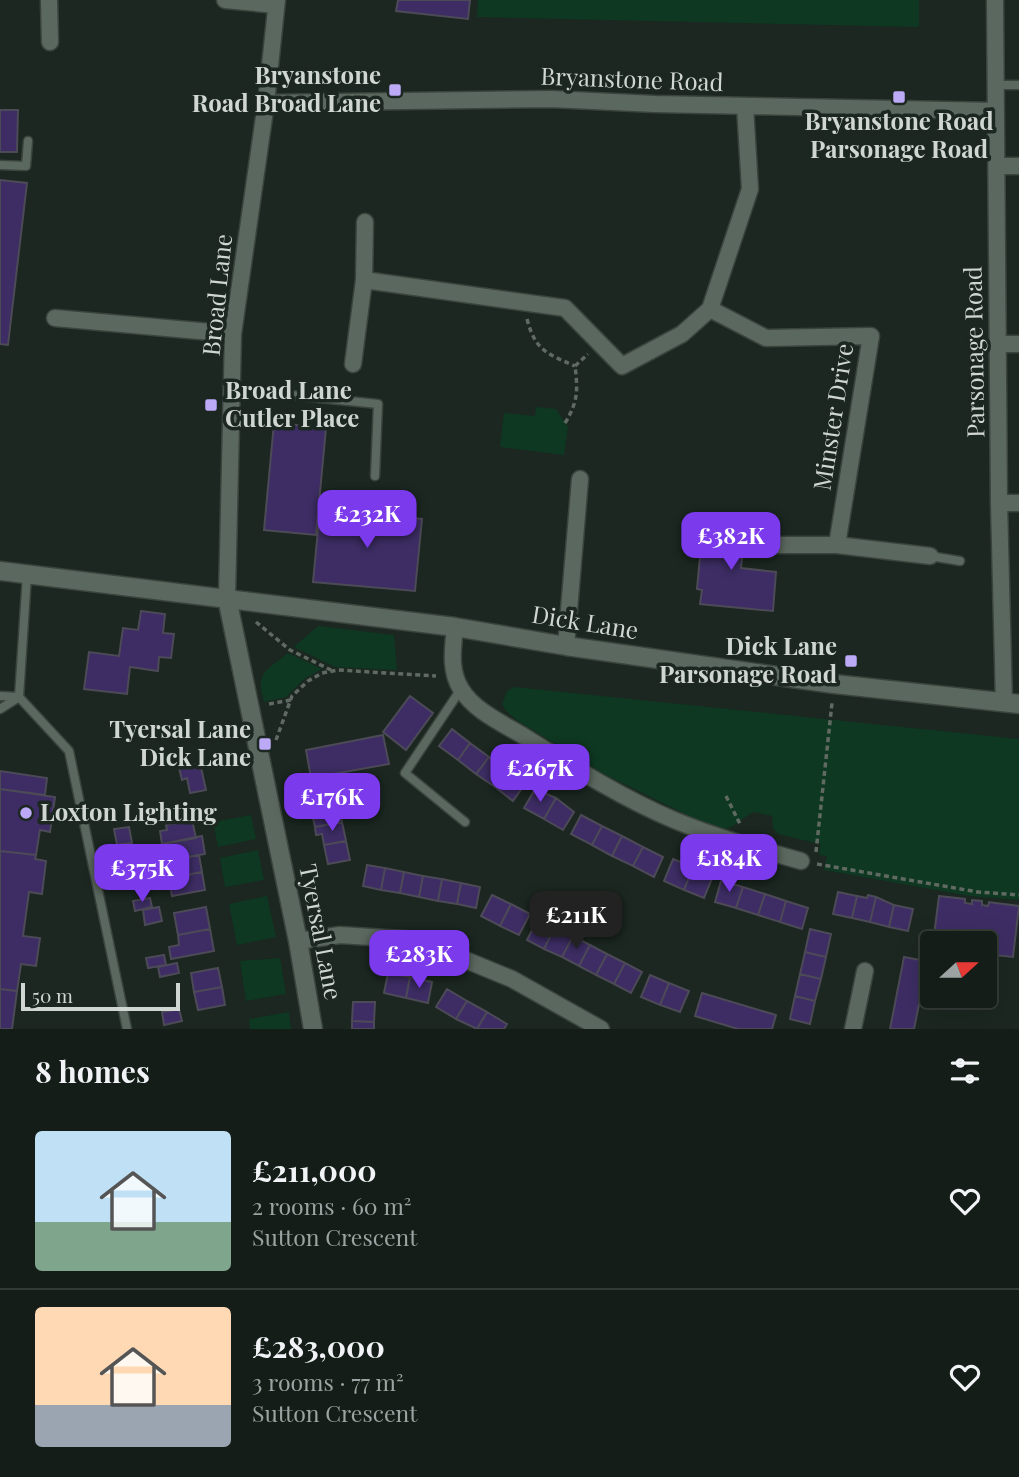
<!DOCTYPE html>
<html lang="en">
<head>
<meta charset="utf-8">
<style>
  body { margin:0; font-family:"Playfair Display",serif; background:#212a25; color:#f1f3f6; height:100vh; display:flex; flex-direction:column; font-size:26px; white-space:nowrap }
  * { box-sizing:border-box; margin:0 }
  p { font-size:23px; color:#9da2a2 }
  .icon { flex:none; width:38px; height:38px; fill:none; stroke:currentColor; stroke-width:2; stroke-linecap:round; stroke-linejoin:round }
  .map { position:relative; height:1029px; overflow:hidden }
  .drawer { display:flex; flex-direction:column; background:#141d18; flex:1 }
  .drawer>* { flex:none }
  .needle { width:46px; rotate:69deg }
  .tools { position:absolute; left:920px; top:931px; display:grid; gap:14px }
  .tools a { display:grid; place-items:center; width:77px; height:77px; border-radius:7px; background:#141d18; box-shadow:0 7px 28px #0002,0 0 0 2px #333b37; font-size:35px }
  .scale { position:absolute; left:21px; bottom:18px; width:159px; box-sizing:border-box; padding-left:7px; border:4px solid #d0d7d2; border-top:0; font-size:19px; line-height:24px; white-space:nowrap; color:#d0d7d2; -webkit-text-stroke:5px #1b2720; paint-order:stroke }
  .price { position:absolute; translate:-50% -60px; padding:0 16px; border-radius:14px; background:#7c3aed; color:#fff; font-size:23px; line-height:46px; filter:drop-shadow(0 2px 4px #0008) }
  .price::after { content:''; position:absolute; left:50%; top:42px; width:21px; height:16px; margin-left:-10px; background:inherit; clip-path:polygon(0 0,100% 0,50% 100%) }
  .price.on { background:#222; color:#fff }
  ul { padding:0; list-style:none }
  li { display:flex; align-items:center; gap:21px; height:175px; padding:0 35px }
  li+li { border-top:2px solid #333b37 }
  li span { display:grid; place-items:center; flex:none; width:196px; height:140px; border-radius:7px; color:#555 }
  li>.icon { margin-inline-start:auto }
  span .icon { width:84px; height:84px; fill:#fffc; stroke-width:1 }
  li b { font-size:30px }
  h2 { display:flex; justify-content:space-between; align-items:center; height:84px; padding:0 35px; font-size:30px }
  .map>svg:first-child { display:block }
  .green { fill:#0e3822 }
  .building { fill:#3d2d64; stroke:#4d4a57; stroke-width:2 }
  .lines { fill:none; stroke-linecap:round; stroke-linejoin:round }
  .service-casing { stroke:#3a443d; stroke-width:11 }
  .minor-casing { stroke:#3a443d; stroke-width:19 }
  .tertiary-casing { stroke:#3a443d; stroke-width:21 }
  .path { stroke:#606a63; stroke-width:3.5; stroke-dasharray:5 3.5; stroke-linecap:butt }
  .service { stroke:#5b685f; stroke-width:8 }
  .minor { stroke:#5b685f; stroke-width:16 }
  .tertiary { stroke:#5b685f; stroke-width:18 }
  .poi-dot { fill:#bcaaf6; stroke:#1b2720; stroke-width:2.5 }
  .labels { text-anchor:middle; stroke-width:7; stroke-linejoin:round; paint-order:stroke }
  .poi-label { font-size:24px; font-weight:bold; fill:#d0d7d2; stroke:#1b2720; text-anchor:end }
  .street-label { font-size:24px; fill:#d0d7d2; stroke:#1b2720 }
</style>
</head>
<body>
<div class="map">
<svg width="1019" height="1029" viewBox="0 0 1019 1029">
  <rect width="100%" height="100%" fill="#1b2720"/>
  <!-- green -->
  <path class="green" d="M478 0H919V27L477 17Z
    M536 407 556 409 568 427 564 455 500 447 504 413 535 416Z
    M318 626 394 635 397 670 335 667 294 647Z
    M288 653 322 669 304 679 286 697 264 702C255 671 266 672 288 653Z
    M514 687 1019 739V900L970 896 824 870 827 856 819 855 820 844 778 834 773 828 772 816 754 812C735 821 733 835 709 826L604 774 518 721 506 711 502 704 507 691Z
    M251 815 256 839 218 847 213 822Z
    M258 850 264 880 225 887 220 858Z
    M267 896 276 937 237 945 229 904Z
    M280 958 286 994 246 1001 240 961Z
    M289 1012 291 1029H250L249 1019Z"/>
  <!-- building -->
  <path class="building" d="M398 0H470L468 19 396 11Z
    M0 110H18L17 152H0Z
    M0 180 27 183 8 345 0 344Z
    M274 423 326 428 316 535 264 530Z
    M320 509 422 519 415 591 313 582Z
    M703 524 745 528 741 568 776 572 773 611 700 604 702 590 697 589Z
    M141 611 165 614 163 633 174 634 171 658 159 657 158 671 130 667 127 694 84 689 89 652 119 656 123 628 138 630Z
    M410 696 433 713 406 750 383 732Z
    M452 729 470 743 458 760 439 746Z
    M383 735 389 764 311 778 306 750Z
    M470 743 489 757 476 774 458 760Z
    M489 757 507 771 495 787 476 774Z
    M200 763 206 790 190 793 187 778 182 780 179 768Z
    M0 771 47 778 45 795 0 789Z
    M507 771 525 784 513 801 495 787Z
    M335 784 339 803 317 807 313 788Z
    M0 789 55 797 50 832 40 830 36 855 0 851Z
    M535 789 556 798 544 819 524 808Z
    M556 798 574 812 563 830 544 819Z
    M339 803 342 822 315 827 313 818 319 817 317 807Z
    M581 815 602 826 592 845 571 834Z
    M192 820 196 838 162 844 160 831 167 830 166 825Z
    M342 822 346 841 324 845 322 834 316 835 315 827Z
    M602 826 622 836 612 856 592 845Z
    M129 827 132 843 117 845 114 829Z
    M202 836 205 854 165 861 162 844Z
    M622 836 643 847 633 866 612 856Z
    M346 841 350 860 328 864 324 845Z
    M643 847 663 857 654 877 633 866Z
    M0 851 36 855 35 859 46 861 42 894 29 892 23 936 40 938 36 966 21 964 17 991 0 989Z
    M199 855 202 872 176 877 172 860Z
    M673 859 693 867 684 890 664 881Z
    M367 865 385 868 381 890 363 886Z
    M693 867 713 876 704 898 684 890Z
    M385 868 404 872 400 893 381 890Z
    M202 872 205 890 172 896 170 886 177 884 176 877Z
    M404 872 423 876 419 897 400 893Z
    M423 876 442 879 438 901 419 897Z
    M442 879 461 883 457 904 438 901Z
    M721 881 743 887 736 908 715 902Z
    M461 883 480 887 476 908 457 904Z
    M743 887 765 894 758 915 736 908Z
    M838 892 857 896 852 918 833 914Z
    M765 894 786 901 780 922 758 915Z
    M492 895 511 904 500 926 481 916Z
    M868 895 876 897 870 922 852 918 857 896 867 898Z
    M939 896 965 899V903L972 904V900L982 901V905L988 906 989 902 1019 906 1013 957 985 954V943H933Z
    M876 897 894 905 889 927 870 922Z
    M150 898 152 907 135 911 133 901Z
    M786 901 808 908 802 929 780 922Z
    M511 904 530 914 519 935 500 926Z
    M894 905 913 909 908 931 889 927Z
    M159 907 162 921 145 925 143 910Z
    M206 907 210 929 178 935 174 913Z
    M538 918 555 927 544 949 527 940Z
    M555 927 573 936 562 957 544 949Z
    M210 929 214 951 171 959 169 947 179 945 178 935Z
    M810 929 831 934 826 957 805 952Z
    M573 936 590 945 579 966 562 957Z
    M590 945 607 954 596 975 579 966Z
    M805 952 826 957 821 979 800 974Z
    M607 954 625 963 614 984 596 975Z
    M164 955 166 965 148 968 146 958Z
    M904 957 920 960 919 963 927 965 914 1029H890Z
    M177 963 179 973 160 977 158 967Z
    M625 963 642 972 631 993 614 984Z
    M218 968 222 987 194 992 191 973Z
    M388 973 410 977 406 998 384 993Z
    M800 974 821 979 815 1001 795 996Z
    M650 975 669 983 660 1005 641 997Z
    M410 977 432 982 428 1003 406 998Z
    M669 983 689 991 680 1012 660 1005Z
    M222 987 225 1005 198 1010 194 992Z
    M0 989 17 991 12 1029H0Z
    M447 989 467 1001 456 1019 436 1007Z
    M702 993 776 1015 772 1029H738L695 1016Z
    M795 996 815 1001 810 1024 790 1019Z
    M467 1001 487 1012 477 1029 456 1019Z
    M353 1002H375L374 1022 352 1021Z
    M179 1009 182 1021 164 1025 162 1012Z
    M487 1012 507 1024 504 1029H477Z
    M352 1021 374 1022V1029H352Z"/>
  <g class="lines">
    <!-- service casing -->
    <g class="service-casing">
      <path id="service" d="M996 85H1019
        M0 165 26 166 28 141
        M231 389 378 404 375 476
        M930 556 960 561
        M27 575 19 697 69 751 127 1029
        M461 689 405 773 465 822
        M0 696 19 697
        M0 709 19 697"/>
    </g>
    <!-- minor casing -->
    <g class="minor-casing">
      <path id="minor" d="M49 0 50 42
        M225 0 276 5
        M995 0 999 503 1004 703
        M266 103 551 99 655 104 996 111
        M997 166H1019
        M364 280 565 308 622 366 682 334 710 309 750 189 745 106
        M710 309 766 338 871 336 837 545
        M55 318 233 334
        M998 344H1019
        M353 364 364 280 365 222
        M999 503H1019
        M766 545H837L930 556
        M227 598 233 334 266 103 277 0
        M455 627C453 648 449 670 461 689 474 711 504 724 525 737 573 767 622 798 674 820 715 837 758 849 801 861
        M566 646 580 479
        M298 941 340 935 417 940 512 979 601 1029
        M853 1029 865 971"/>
    </g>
    <!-- tertiary casing -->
    <g class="tertiary-casing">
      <path id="tertiary" d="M0 571 455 627 566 646 834 684 1019 704
        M227 598 298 941 313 1029"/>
    </g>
    <!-- path -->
    <path class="path" d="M527 319C535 350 547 354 575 366
      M565 423C578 402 578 390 575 366L588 354
      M256 622 290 650 331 670
      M269 704 291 700
      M276 740 292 696 308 681 322 673 338 670 436 676
      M726 796 741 826
      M816 852 832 703
      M817 864 978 892 1019 895"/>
    <!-- service -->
    <use href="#service" class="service"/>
    <!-- minor -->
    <use href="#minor" class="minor"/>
    <!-- tertiary -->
    <use href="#tertiary" class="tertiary"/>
  </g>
  <!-- markers -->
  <g class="poi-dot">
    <rect x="388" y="83" width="14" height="14" rx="3.5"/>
    <rect x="892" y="90" width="14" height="14" rx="3.5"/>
    <rect x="204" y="398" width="14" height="14" rx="3.5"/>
    <rect x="844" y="654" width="14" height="14" rx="3.5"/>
    <rect x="258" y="737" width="14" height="14" rx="3.5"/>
    <circle cx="26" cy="813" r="7"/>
  </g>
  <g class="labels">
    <!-- poi labels -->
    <g class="poi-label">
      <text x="381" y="84">Bryanstone<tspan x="381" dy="28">Road Broad Lane</tspan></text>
      <text x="899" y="130" text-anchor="middle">Bryanstone Road<tspan x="899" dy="28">Parsonage Road</tspan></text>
      <text x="225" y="399" text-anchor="start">Broad Lane<tspan x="225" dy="28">Cutler Place</tspan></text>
      <text x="837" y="655">Dick Lane<tspan x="837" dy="28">Parsonage Road</tspan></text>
      <text x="251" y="738">Tyersal Lane<tspan x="251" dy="28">Dick Lane</tspan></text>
      <text x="40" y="821" text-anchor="start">Loxton Lighting</text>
    </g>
    <!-- street labels -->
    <g class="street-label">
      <text transform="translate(632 80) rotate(2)" y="8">Bryanstone Road</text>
      <text transform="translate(218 295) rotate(-84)" y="8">Broad Lane</text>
      <text transform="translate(975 352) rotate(-91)" y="8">Parsonage Road</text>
      <text transform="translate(834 417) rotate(-81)" y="8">Minster Drive</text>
      <text transform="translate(585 623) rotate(9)" y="8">Dick Lane</text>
      <text transform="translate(320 932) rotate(79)" y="8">Tyersal Lane</text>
    </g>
  </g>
</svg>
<div class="tools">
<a><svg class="needle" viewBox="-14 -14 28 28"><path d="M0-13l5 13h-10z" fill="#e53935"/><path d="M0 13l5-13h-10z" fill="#9da2a2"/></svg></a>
</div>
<div class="scale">50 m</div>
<b class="price" style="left:367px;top:550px">£232K</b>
<b class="price" style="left:731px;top:572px">£382K</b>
<b class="price" style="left:540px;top:804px">£267K</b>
<b class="price" style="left:332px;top:833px">£176K</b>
<b class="price" style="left:729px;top:894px">£184K</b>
<b class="price" style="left:142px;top:904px">£375K</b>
<b class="price on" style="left:576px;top:951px">£211K</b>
<b class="price" style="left:419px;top:990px">£283K</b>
</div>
<section class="drawer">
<h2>8 homes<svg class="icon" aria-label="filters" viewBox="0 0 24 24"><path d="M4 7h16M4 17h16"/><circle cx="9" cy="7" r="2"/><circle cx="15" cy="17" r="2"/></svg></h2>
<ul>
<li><span style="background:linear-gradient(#bfe0f5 65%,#7fa58c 0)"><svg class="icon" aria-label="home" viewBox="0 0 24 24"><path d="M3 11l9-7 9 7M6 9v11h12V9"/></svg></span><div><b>£211,000</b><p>2 rooms · 60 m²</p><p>Sutton Crescent</p></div><svg class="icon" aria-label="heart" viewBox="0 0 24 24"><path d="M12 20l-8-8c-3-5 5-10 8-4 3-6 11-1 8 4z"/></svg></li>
<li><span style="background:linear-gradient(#ffd9b3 70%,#9aa5b1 0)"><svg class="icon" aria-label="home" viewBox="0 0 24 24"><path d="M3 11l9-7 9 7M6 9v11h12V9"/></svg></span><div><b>£283,000</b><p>3 rooms · 77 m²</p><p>Sutton Crescent</p></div><svg class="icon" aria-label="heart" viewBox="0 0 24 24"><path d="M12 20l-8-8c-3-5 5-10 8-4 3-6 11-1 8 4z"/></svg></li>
</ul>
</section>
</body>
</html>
